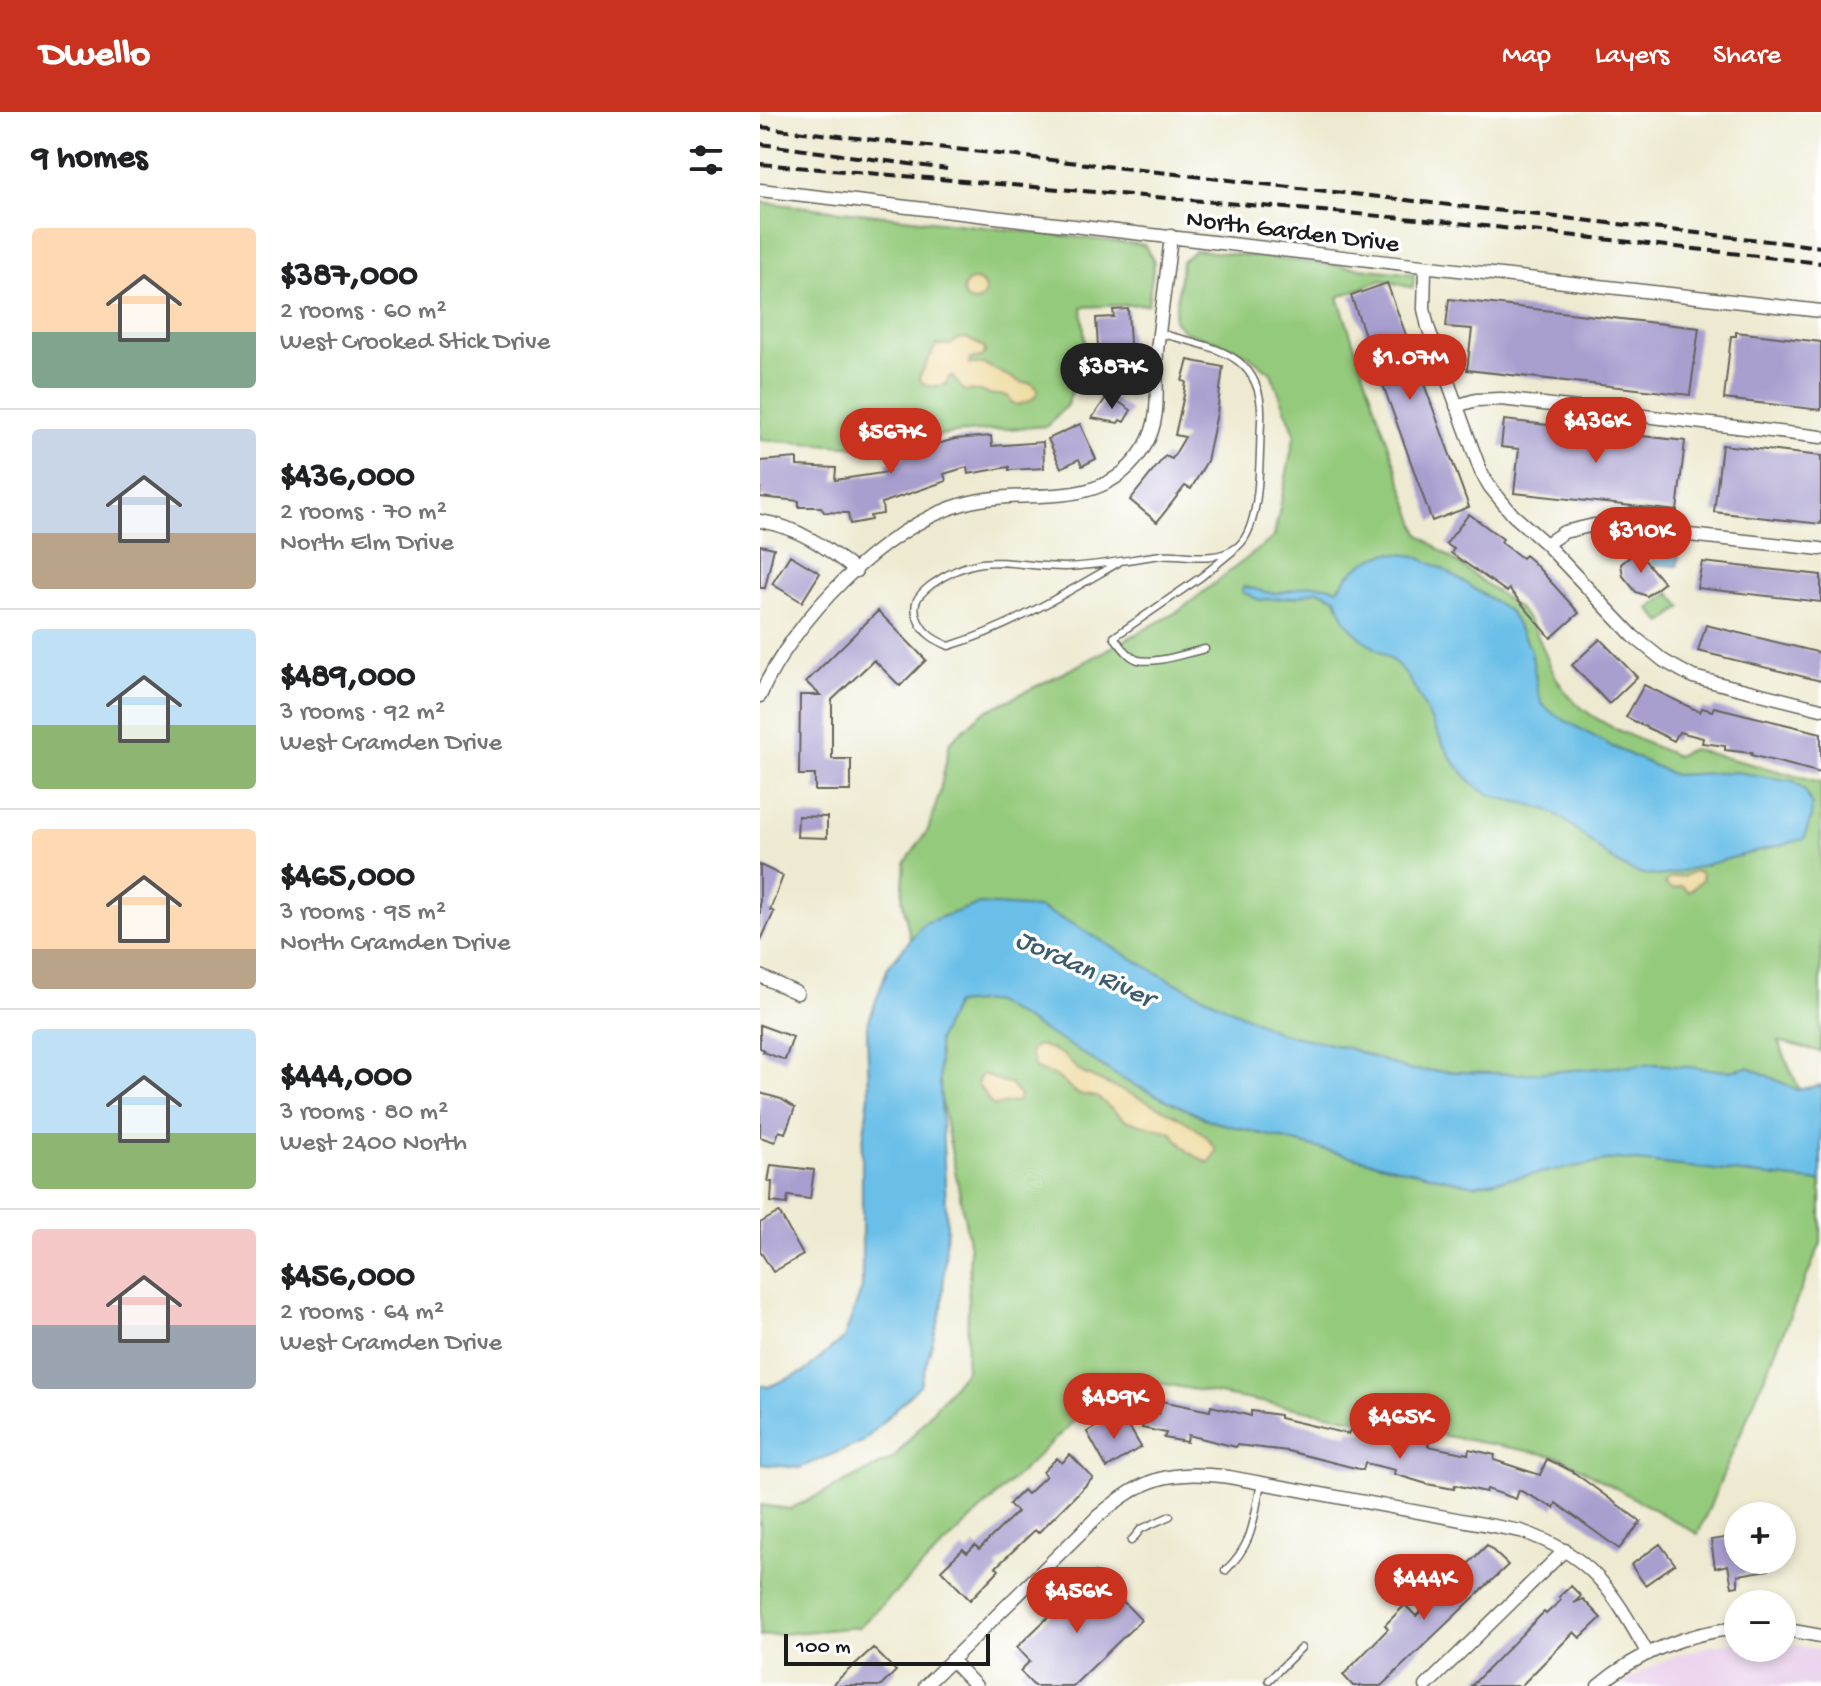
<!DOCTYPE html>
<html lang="en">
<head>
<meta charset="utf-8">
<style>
  body { margin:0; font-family:"Gochi Hand",sans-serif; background:#f6f6f6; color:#202124; height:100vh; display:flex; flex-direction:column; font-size:30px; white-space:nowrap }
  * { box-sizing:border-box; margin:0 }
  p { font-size:26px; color:#757577 }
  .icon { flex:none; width:44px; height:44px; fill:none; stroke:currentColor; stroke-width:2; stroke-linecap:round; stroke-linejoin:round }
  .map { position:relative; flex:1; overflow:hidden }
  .drawer { display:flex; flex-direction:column; background:#fff; width:760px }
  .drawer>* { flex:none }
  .fabs { position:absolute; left:964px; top:1390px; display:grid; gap:16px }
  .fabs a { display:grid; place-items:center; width:72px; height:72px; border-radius:50%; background:#fff; box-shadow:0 4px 12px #0003; font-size:40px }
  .scale { position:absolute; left:24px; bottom:20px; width:206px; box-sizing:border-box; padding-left:8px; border:4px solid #1c1c1c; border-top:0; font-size:22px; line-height:28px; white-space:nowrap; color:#1c1c1c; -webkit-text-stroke:6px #fff; paint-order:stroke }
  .price { position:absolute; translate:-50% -68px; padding:0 18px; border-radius:28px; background:#c8321e; color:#fff; font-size:26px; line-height:52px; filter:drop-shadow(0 2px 4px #0008) }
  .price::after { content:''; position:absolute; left:50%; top:48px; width:24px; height:18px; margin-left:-12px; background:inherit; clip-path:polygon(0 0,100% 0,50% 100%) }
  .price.current { background:#222; color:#fff }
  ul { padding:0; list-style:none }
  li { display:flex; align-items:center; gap:24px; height:200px; padding:0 32px }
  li+li { border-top:2px solid #e0e0e0 }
  li span { display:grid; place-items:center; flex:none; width:224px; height:160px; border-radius:8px; color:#555 }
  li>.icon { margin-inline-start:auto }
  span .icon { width:96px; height:96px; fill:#fffc; stroke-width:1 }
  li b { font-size:34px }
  h2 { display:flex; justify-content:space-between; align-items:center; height:96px; padding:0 32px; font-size:34px }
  header { display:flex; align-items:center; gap:48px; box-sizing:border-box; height:112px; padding:0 40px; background:#c8321e; color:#fff }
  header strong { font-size:38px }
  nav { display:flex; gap:44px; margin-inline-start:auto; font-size:28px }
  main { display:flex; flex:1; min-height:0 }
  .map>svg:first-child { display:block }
  .built { fill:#ead1ed }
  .green { fill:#94ca7c; stroke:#58734c; stroke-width:2 }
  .sand { fill:#eeda9e; stroke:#857b5d; stroke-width:2 }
  .water { fill:#6bbfe8; stroke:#446e82; stroke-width:2 }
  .building { fill:#a89fcf }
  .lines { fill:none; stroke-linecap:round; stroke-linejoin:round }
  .lane-casing { stroke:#66645b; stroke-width:9 }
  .street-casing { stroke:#66645b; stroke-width:15 }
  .lane { stroke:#fff; stroke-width:6 }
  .street { stroke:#fff; stroke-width:12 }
  .rail { stroke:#1c1c1c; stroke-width:4; stroke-dasharray:12 6; stroke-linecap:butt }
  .labels { text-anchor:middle; stroke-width:7; stroke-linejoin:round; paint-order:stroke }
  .street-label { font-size:26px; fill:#1c1c1c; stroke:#fff }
  .water-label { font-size:28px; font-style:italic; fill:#3c5d6e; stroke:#fff }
</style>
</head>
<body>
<header>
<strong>Dwello</strong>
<nav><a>Map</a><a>Layers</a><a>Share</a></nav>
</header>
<main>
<section class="drawer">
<h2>9 homes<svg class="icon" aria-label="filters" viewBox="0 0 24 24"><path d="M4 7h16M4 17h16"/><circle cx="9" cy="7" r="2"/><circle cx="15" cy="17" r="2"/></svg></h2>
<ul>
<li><span style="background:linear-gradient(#ffd9b3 65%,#7fa58c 0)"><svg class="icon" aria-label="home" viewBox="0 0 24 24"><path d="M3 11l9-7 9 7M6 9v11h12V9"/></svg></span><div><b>$387,000</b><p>2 rooms · 60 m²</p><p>West Crooked Stick Drive</p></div></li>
<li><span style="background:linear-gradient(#c9d6e8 65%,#b9a48a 0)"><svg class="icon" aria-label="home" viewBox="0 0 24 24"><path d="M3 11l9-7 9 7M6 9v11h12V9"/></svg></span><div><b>$436,000</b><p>2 rooms · 70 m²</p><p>North Elm Drive</p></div></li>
<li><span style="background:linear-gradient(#bfe0f5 60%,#8fb573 0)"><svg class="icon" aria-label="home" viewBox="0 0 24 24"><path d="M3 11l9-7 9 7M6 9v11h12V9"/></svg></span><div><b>$489,000</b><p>3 rooms · 92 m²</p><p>West Cramden Drive</p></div></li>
<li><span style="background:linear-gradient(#ffd9b3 75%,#b9a48a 0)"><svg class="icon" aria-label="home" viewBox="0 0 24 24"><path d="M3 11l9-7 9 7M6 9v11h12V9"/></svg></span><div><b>$465,000</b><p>3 rooms · 95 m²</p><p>North Cramden Drive</p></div></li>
<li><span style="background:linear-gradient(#bfe0f5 65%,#8fb573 0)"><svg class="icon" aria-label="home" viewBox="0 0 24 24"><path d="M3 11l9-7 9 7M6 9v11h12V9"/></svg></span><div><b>$444,000</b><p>3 rooms · 80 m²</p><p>West 2400 North</p></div></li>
<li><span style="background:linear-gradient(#f6c9c9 60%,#9aa5b1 0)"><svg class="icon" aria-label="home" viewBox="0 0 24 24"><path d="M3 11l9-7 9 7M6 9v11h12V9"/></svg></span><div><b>$456,000</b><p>2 rooms · 64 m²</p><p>West Cramden Drive</p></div></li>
</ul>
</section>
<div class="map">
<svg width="1061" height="1574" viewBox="0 0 1061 1574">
  <rect width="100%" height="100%" fill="#fff"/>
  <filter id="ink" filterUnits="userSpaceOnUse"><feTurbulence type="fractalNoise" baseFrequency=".0125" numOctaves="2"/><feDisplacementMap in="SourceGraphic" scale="16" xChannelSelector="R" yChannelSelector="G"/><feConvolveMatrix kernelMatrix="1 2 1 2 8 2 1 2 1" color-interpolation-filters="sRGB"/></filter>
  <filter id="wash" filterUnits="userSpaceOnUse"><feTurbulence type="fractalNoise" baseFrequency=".006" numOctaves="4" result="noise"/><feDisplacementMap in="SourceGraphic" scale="32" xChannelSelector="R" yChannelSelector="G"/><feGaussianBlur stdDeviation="1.8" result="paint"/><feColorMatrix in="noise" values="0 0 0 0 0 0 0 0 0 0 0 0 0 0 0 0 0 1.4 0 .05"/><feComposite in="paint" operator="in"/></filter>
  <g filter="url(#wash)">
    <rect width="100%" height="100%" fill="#eeead1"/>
    <!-- built -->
    <path class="built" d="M978 1529V1536H1022V1530L1061 1538V1574H860L885 1558 917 1543 950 1534Z"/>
    <!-- green -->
    <path class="green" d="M0 90 385 133 394 150 388 192 322 195 326 240 307 293 287 314 195 321 100 335 0 328Z
      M435 138 654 162 653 176 622 168 578 185 659 422 758 496C783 523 781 539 797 567 821 610 874 624 916 644L932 637 1061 670V940L1018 929 1061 1027V1131L938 1422 800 1345 361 1264 99 1515 0 1524V1393L30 1397 134 1346 206 1258 210 1135 142 785 145 751 168 718 180 680 190 630 222 601 317 554 419 499 514 425 535 321 511 261 488 243 459 230 425 220 414 208 422 150Z
      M910 481 922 495 902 511 890 497Z"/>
    <!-- sand -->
    <path class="sand" d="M203 179a11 11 0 1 1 22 0a11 11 0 1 1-22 0Z
      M206 226 224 235 225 241 222 245 210 247 209 252H224L262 271H271L278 277C277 288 266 290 258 293L252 291 248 284C241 282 234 284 229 282 219 278 215 278 204 279L192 264 189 265 186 272C174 274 165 278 159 266L176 233H190L198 227Z
      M935 759 941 760 943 767 929 780 922 774 912 777 905 772 910 766 924 764Z
      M280 933C287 936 297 939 303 943 310 948 314 956 321 960 353 977 443 1006 456 1038L453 1046 448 1051 428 1040 411 1020 365 1008 337 985 317 982 296 964 275 957 270 941 274 935Z
      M222 962C232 963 236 972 250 972L260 984 258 989C250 992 244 991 235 994L231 992 217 971Z"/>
    <!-- water -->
    <path class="water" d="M894 440 919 443 917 454 892 452Z
      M631 441 656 444 685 458 749 499 771 538 778 580 782 592 794 602 851 634 914 663 976 660 1034 669 1045 678 1052 694 1051 706 1044 727 907 763C857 770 831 722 792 700 772 689 743 691 722 678 682 652 671 597 645 561 630 541 603 533 589 513 582 505 579 495 576 486L558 478 537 485 499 488 482 480 483 475C494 475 504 482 515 481 544 479 544 467 578 477 591 457 608 445 631 441Z
      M219 792 279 796 309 810 408 867 520 921 588 936 649 958 758 962 897 952 969 959 989 955 1037 978 1061 973V1070L858 1047 714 1073 628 1054 451 1009 364 968 314 936 232 889 195 892 178 928 187 1114 182 1197 160 1273 103 1330 39 1356 0 1352V1273L8 1275 44 1260 84 1226 102 1176V1037L109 983 107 914 128 855 164 811Z"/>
    <g id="blocks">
      <!-- building -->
      <path class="building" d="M627 171 709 395 672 409 591 184Z
        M689 187 939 216 930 283 707 258 712 217 686 215Z
        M368 197 372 267H368L369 274 345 276 342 234H338L336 206 354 205 353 198Z
        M976 220 1061 230V298L964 287 971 224H976Z
        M428 248 463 255 457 301 447 349 431 377 425 374 397 410 370 388 405 344 412 347 425 325 415 323 424 283 426 270 422 269Z
        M348 283 371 298 364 310 360 308 358 311 332 306Z
        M744 308 925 329 917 399 754 381 759 337 741 335Z
        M320 312 336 347 322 354 319 347 301 356 288 327Z
        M231 324 232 334 283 330 284 356 249 358V355L208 362 207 355 184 362 186 369 122 391 123 402 110 404 111 408 90 412 88 401 64 400 61 395H39V389L0 385 1 349 37 346V354L76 356 75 368 129 360 126 352 160 337 195 327Z
        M962 333 1061 344V412L954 400Z
        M709 402 743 427 741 430 762 446 765 443 773 450 819 501 791 526 749 477 747 480 691 441 694 437 686 432Z
        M0 433 14 436 5 476H0Z
        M877 439 904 471 887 484 876 480 863 464 861 452Z
        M30 443 60 461 42 490 12 472Z
        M942 450 1061 463V490L937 476Z
        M118 499 166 548 140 574 114 548 72 588V647H91V679H55V663H39L40 583H60L46 570Z
        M946 513 1061 541V569L938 539Z
        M840 527 877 565 849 592 812 553Z
        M884 573 940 600 942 596 952 599 954 595 1061 621V661L991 643 992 641 965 638V634L942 631 943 626 919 620 914 629 866 605Z
        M38 704 67 705V726L37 725Z
        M0 753 23 764 10 798 14 800 0 830Z
        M0 913 33 925 25 948 3 940 4 938 0 936Z
        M0 981 21 987 35 996 25 1021 19 1019 15 1030 0 1025Z
        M11 1053 54 1058 50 1087 28 1084 27 1092 11 1090 12 1070H8Z
        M19 1100 43 1143 13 1160 0 1139V1111Z
        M402 1289 450 1299 451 1294 491 1304V1299L520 1303V1306L588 1322 590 1318 610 1322 609 1326 640 1333 643 1324 669 1330 668 1334 708 1342 709 1337 735 1343 734 1348 780 1363 787 1347 812 1359 881 1410 859 1437 796 1391 794 1396 759 1378 756 1387 727 1377 726 1380 695 1373 694 1377 667 1372 634 1362 635 1358 605 1351 603 1358 528 1339 477 1333 476 1335 428 1323 427 1330 404 1326 406 1321 382 1316 386 1299 399 1302Z
        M352 1305 356 1311 364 1306 381 1335 347 1356 327 1320Z
        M310 1342 333 1366 278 1421 275 1418 236 1455 239 1458 210 1488 181 1458 203 1437 207 1441 215 1433 219 1437 257 1400 249 1392 263 1378 267 1382 286 1364 283 1360 297 1346 302 1351Z
        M978 1424V1448H1008L1009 1458 978 1463V1474L972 1475 968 1453 955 1456 951 1428Z
        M900 1432 915 1452 885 1473 871 1453Z
        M727 1433 748 1453 621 1574H593L583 1563 628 1517 625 1513 645 1493 656 1504 686 1474 683 1471 703 1452 705 1455Z
        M335 1460 381 1508 313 1574H274L260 1559 270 1549 257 1535Z
        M811 1474 821 1484 814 1491 823 1487 841 1506 820 1526 814 1520 761 1574H711L784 1500 786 1502 801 1488 799 1485Z
        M113 1536 136 1559 121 1574H71Z"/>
    </g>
  </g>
  <g filter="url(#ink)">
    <use href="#blocks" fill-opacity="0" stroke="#66645b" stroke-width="2"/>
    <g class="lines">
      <!-- lane casing -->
      <g class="lane-casing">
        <path id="lane" d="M358 451C304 482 249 516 189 534 175 528 164 522 158 508 151 491 158 483 171 473 222 436 250 455 305 455 338 454 370 447 402 443 426 441 451 451 474 437 503 421 499 340 501 310 505 240 453 236 399 221
          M445 537C425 541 398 552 378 548 368 545 360 532 354 525L441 465 473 439
          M371 1429 381 1417 410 1404
          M465 1459C494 1431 493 1410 501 1371
          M509 1568 541 1536"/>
      </g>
      <!-- street casing -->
      <g class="street-casing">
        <path id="street" d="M0 78C354 117 707 161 1061 199
          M665 156 664 197 668 215 721 360 730 375 753 403 786 432 873 524 904 549 933 565 1061 597
          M696 294 716 288 741 287 1061 325
          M0 409C38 415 66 435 96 459
          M786 432 804 420 834 413 1061 437
          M0 584C32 509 124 414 203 392 267 373 343 405 385 334 403 304 394 272 397 239 401 201 407 163 411 124
          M0 864 37 881
          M1022 1517 1061 1524
          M191 1548 216 1574
          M165 1574 338 1404C385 1365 408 1358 469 1365L761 1419C834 1444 852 1479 888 1542
          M666 1574 805 1438
          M838 1574C877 1541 927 1521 978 1516"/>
      </g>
      <!-- lane -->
      <use href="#lane" class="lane"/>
      <!-- street -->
      <use href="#street" class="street"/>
      <!-- rail -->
      <path class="rail" d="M0 15 1061 135
        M0 32 187 57
        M0 52 680 109 1061 151"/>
    </g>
  </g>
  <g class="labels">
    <!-- street labels -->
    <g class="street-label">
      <text transform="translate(533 117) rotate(7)" y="9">North Garden Drive</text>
    </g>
    <!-- water labels -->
    <g class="water-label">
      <text transform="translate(326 854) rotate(25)" y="10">Jordan River</text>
    </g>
  </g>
</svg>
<div class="fabs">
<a>+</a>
<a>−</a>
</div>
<div class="scale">100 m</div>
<b class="price" style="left:650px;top:290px">$1.07M</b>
<b class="price current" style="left:352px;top:299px">$387K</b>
<b class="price" style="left:836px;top:353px">$436K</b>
<b class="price" style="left:131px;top:364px">$567K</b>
<b class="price" style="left:881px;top:463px">$310K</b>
<b class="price" style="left:354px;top:1329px">$489K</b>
<b class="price" style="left:640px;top:1349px">$465K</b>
<b class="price" style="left:664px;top:1510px">$444K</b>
<b class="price" style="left:317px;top:1523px">$456K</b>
</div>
</main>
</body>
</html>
